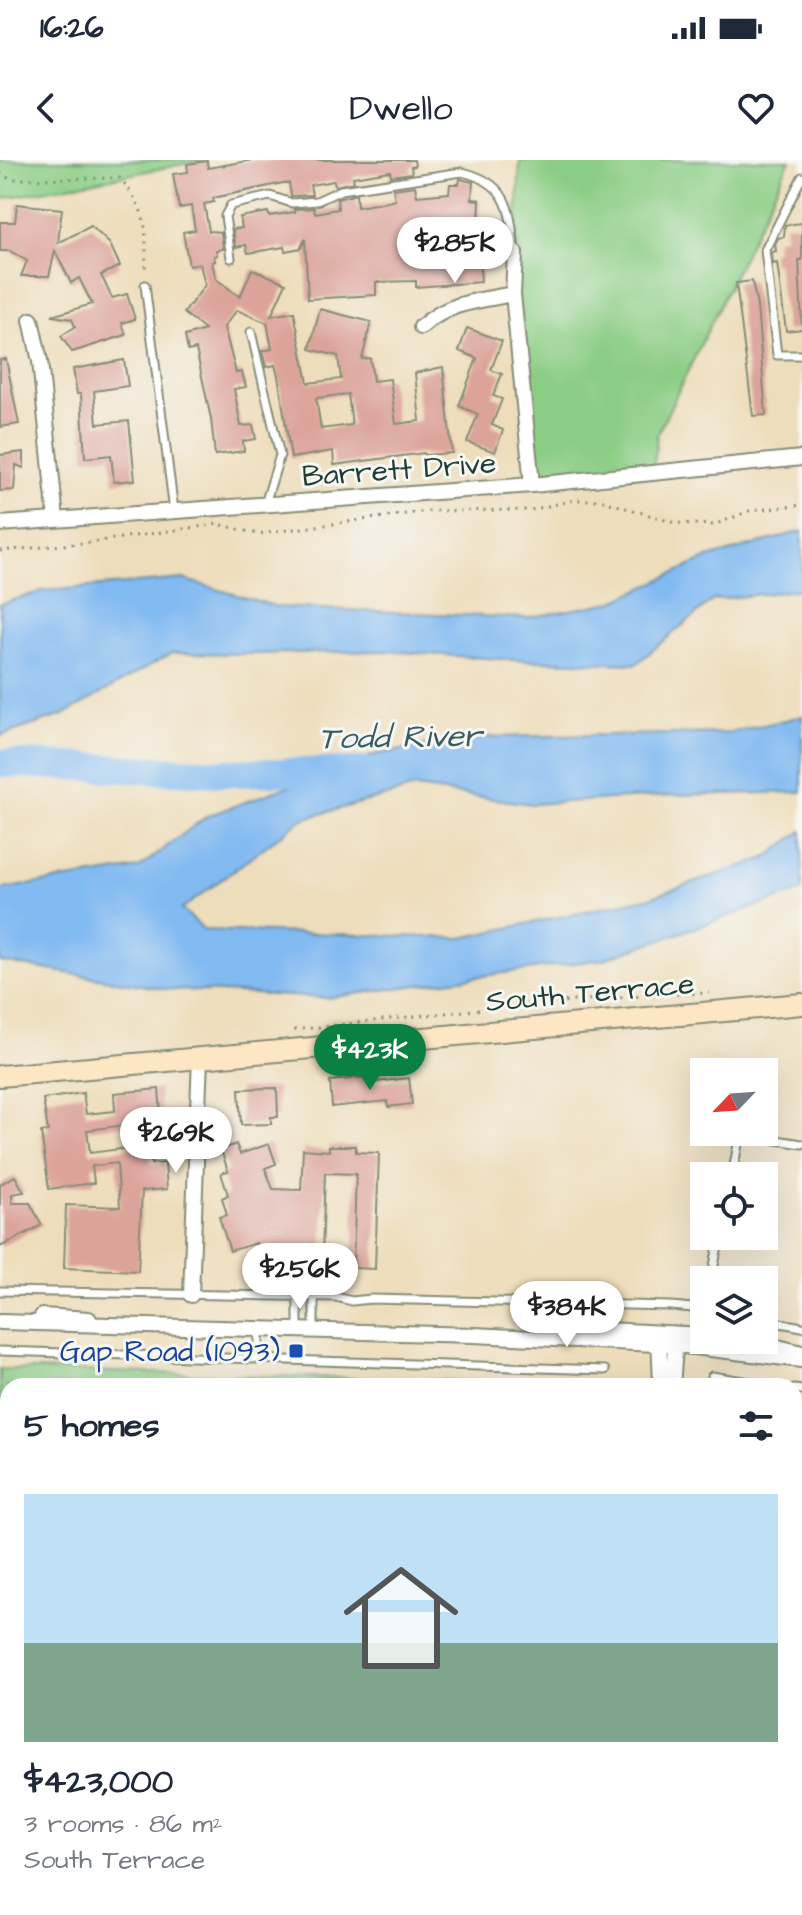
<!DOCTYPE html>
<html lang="en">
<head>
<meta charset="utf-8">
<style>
  body { margin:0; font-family:"Architects Daughter",sans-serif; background:#f2f2f3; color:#1f2937; height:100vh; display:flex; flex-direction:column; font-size:30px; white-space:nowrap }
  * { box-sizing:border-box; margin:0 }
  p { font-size:26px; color:#747a83 }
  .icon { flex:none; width:44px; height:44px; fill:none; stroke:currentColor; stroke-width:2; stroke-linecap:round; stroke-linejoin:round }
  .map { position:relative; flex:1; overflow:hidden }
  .panel { position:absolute; left:0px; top:1218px; width:802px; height:538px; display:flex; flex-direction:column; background:#fff; border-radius:24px 24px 0 0; box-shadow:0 8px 32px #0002 }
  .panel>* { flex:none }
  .needle { width:52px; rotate:245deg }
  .tools { position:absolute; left:690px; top:898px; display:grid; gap:16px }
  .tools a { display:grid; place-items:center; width:88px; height:88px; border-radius:0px; background:#fff; box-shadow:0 8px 32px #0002; font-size:40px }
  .price { position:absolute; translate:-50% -68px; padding:0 18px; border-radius:28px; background:#fff; color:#222; font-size:26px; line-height:52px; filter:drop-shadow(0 2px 4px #0008) }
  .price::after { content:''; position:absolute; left:50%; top:48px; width:24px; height:18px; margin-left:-12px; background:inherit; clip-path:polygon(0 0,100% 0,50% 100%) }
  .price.current { background:#0b8043; color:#fff }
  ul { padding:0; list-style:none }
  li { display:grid; align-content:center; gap:16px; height:424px; padding:0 24px }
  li+li { border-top:2px solid #e0e1e3 }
  li span { display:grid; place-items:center; height:248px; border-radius:0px; color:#555 }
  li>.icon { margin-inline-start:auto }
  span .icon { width:144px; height:144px; fill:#fffc; stroke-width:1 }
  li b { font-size:34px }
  h2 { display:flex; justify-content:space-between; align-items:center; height:96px; padding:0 24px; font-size:34px }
  .status { display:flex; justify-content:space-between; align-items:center; height:56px; padding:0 40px; background:#fff; direction:ltr }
  .status svg { height:22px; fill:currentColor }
  header { display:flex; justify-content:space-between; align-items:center; height:104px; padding:0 24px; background:#fff; font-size:36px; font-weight:600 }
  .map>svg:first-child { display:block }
  .green { fill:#8bcd84; stroke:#55855c; stroke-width:2 }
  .water { fill:#81b9f1; stroke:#507b92; stroke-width:2 }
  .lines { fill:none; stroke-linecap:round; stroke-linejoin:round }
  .river { stroke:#81b9f1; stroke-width:28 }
  .building { fill:#dca39a; fill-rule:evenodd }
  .lane-casing { stroke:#868d78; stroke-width:11 }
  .street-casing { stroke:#868d78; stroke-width:18 }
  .secondary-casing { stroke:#868d78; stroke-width:24 }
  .path { stroke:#868d78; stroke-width:3; stroke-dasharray:2 6; stroke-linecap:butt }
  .lane { stroke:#fff; stroke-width:7 }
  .street { stroke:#fff; stroke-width:14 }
  .secondary { stroke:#fce6c4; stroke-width:20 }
  .transit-dot { fill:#1a4fb4; stroke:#f6f6f2; stroke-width:3 }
  .labels { text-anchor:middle; stroke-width:6; stroke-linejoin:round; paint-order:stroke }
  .street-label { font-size:30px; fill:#1f3d34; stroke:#f6f6f2 }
  .transit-label { font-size:30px; fill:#164399; stroke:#f6f6f2; text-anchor:end }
  .water-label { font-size:32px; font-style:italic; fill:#385c63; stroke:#f6f6f2 }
</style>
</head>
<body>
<div class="status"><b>16:26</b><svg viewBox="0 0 49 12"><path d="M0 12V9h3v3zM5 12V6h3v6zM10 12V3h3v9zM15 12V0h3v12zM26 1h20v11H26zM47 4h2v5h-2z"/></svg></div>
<header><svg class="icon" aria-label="back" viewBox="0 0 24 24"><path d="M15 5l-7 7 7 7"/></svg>Dwello<svg class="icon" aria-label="heart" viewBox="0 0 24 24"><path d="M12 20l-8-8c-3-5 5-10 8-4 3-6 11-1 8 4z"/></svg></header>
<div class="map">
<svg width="802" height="1755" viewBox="0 0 802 1755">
  <rect width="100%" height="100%" fill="#f6f6f2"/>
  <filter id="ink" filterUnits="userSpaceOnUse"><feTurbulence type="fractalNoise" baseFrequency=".0125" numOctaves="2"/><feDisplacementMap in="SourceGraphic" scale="16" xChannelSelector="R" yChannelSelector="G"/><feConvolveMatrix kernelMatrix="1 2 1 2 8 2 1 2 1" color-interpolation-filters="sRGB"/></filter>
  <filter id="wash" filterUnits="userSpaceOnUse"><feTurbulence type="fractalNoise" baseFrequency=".006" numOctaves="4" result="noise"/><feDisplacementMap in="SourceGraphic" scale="32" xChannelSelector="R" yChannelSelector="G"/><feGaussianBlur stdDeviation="1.8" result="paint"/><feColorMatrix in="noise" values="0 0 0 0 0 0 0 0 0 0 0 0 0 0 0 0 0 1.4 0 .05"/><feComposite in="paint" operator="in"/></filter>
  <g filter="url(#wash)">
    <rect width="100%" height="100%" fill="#edb"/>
    <!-- green -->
    <path class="green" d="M0 0H206L0 39Z
      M520 0H790L657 275 653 313 532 325 513 134Z
      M0 1209 648 1226H8V1748H794V1571L802 1572V1755H0Z"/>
    <!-- water -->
    <path class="water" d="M802 371V429L713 440 636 504 514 500 385 491 249 494 172 493 63 555 0 576V444L43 431 183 419 278 447 527 458 612 442 708 398Z
      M802 556V632L676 635 531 644 415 628 302 659 182 749 204 770 462 778 651 737 766 698 802 671V731L604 799 326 838 165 829 0 802V729L139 708 207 656 377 594 485 577 729 573Z"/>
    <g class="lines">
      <!-- river -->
      <path class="river" d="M0 603 219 613 367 611"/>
    </g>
    <g id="blocks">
      <!-- building -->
      <path class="building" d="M253 0H414L415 6 411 7 412 13 391 16 390 11 353 17 354 22 335 26 334 21 310 25 312 35 291 36 289 23H283L213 38 214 42 204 44 209 71 221 72 223 89 216 90 217 95 214 96 215 101 212 102 216 119 240 137 252 109 286 123 271 156 294 152 308 223 341 219 338 196 310 189 320 149 371 162 362 199 370 198 373 221 390 219 396 264 420 261 415 213 443 207 452 293 425 295 424 293 334 305 333 291 291 298 278 215 275 205 266 207 262 191 272 189 267 163 237 150 224 167 236 213 242 212 246 227 234 229 241 266 253 265 256 279 243 281 244 291 215 295 211 259 196 189 188 191 185 176 205 170 184 153 205 125 200 104 189 106 183 72 195 70 191 46 179 48 173 14 188 12 187 4 207 1 208 8ZM348 234 352 265 321 269 316 238Z
        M460 19 473 22 472 39 480 40 479 66H477L481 122 416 127V121L376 122V135L308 139 305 79 301 88 285 91 284 87 248 93 246 85 236 87 233 69 242 68 240 57 268 52 269 56 295 52 294 49 314 48 315 53 338 49 337 39 356 34 357 47 387 42 395 40 393 29 415 26 417 36 449 33 450 24H459Z
        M17 44 62 49 58 83 91 66 110 84 120 106 101 115 112 138 127 134 135 159 122 163 126 175 72 192 61 176 75 167 72 159 52 156 92 144 79 118 71 123 55 91 49 116H21L27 101 10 91H0V62H15Z
        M802 63V100H799L802 169 786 171 777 103 773 104 772 92 776 91 775 84 778 78 784 77 785 65Z
        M752 121 757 146 766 255 753 256 736 123Z
        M467 168 502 181 491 210 502 214 493 236 502 239 492 265 503 270 495 292 467 282 478 254 459 246 477 198 459 191Z
        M6 199 19 264 0 267V200Z
        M124 200 128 226 94 231 97 264 129 261 135 320 114 322 111 295 85 298 81 234H77L73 209Z
        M24 292V308L16 305 14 330 0 331V295Z
        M368 917V923L409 918 412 944 388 947 387 941 332 947 330 921Z
        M277 928 278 957H271V964L241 965 239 929Z
        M159 929 161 955 149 956 151 1004 165 1003 167 1029 142 1031 138 1111 64 1108 66 1045 120 1047 117 1003 92 1006 94 1023 49 1029 41 972 48 971 43 939 83 933 86 954 115 951 114 933ZM125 965 129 988 90 993 87 970Z
        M236 984 240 994 269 984 276 1004 265 1008 273 1029 301 1030 303 989 329 991V986H356V992L379 993 375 1109 353 1108 356 1014 325 1013 321 1121 256 1118V1083L230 1091 219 1057 227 1055 222 1038 228 1035 221 1013 228 1011 221 990Z
        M15 1016 24 1032 12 1034V1043H30L42 1065 0 1087V1024Z"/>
    </g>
  </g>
  <g filter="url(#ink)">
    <use href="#blocks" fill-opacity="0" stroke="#868d78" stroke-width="2"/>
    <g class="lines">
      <!-- lane casing -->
      <g class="lane-casing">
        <path id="lane" d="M802 17 765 90 777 195H802
          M231 98 225 56 231 45 270 36 292 43 317 41 341 30 462 12C510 23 510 51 515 93
          M145 125 174 351
          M251 172 280 295 265 344
          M732 1016 740 974 802 984
          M711 1120 720 1076
          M0 1131 336 1137 352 1141 371 1139 671 1146 704 1149
          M764 1160 802 1167
          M298 1170V1136
          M314 1170V1137
          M0 1191 605 1210
          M259 1199V1169
          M712 1216 774 1226
          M794 1229 802 1230
          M797 1332 802 1299"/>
      </g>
      <!-- street casing -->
      <g class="street-casing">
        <path id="street" d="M515 93 513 134 532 325
          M31 160 40 201 56 360
          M421 167C449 142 477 141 513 134
          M0 364 532 325 802 298
          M191 1135 200 897
          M42 1156 89 1159
          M0 1162 474 1175 676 1185 802 1200
          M551 1171 587 1169 704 1175
          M659 1176 661 1226
          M749 1180 802 1193
          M672 1226 676 1177
          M794 1447 802 1448"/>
      </g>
      <!-- secondary casing -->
      <g class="secondary-casing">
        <path id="secondary" d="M0 916 802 844"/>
      </g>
      <!-- path -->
      <path class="path" d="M0 13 10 19 120 18C149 53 147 70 145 113
        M0 391 93 382 218 364 258 374 428 351 531 350 574 340H600L675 363 714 365 749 351 802 345
        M294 870C432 854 570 838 709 833"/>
      <!-- lane -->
      <use href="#lane" class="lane"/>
      <!-- street -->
      <use href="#street" class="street"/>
      <!-- secondary -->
      <use href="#secondary" class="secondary"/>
    </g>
  </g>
  <!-- markers -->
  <rect class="transit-dot" x="288" y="1183" width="16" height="16" rx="4"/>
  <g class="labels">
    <!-- street labels -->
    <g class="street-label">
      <text transform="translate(399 309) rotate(-4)" y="10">Barrett Drive</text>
      <text transform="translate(590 832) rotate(-5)" y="10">South Terrace</text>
    </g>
    <!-- transit labels -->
    <g class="transit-label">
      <text x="280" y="1201">Gap Road (1093)</text>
    </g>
    <!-- water labels -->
    <g class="water-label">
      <text transform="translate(400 576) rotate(-1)" y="11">Todd River</text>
    </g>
  </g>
</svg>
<div class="tools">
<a><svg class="needle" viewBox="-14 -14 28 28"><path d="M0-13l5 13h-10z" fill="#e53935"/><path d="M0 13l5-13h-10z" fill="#747a83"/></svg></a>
<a><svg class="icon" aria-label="locate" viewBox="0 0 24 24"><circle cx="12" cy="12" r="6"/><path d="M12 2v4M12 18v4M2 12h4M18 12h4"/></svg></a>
<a><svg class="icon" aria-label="layers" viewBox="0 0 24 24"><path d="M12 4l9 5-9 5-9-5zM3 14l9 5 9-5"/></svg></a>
</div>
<b class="price" style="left:455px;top:125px">$285K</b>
<b class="price current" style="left:370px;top:932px">$423K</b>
<b class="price" style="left:176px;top:1015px">$269K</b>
<b class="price" style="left:300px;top:1151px">$256K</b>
<b class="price" style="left:567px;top:1189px">$384K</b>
<section class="panel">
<h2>5 homes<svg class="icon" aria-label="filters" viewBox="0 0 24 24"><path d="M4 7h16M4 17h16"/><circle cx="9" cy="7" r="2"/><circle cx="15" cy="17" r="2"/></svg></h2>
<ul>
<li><span style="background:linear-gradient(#bfe0f5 60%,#7fa58c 0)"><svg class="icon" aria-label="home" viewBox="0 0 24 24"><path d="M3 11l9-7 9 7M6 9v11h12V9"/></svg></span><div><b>$423,000</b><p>3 rooms · 86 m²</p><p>South Terrace</p></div></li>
</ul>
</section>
</div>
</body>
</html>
